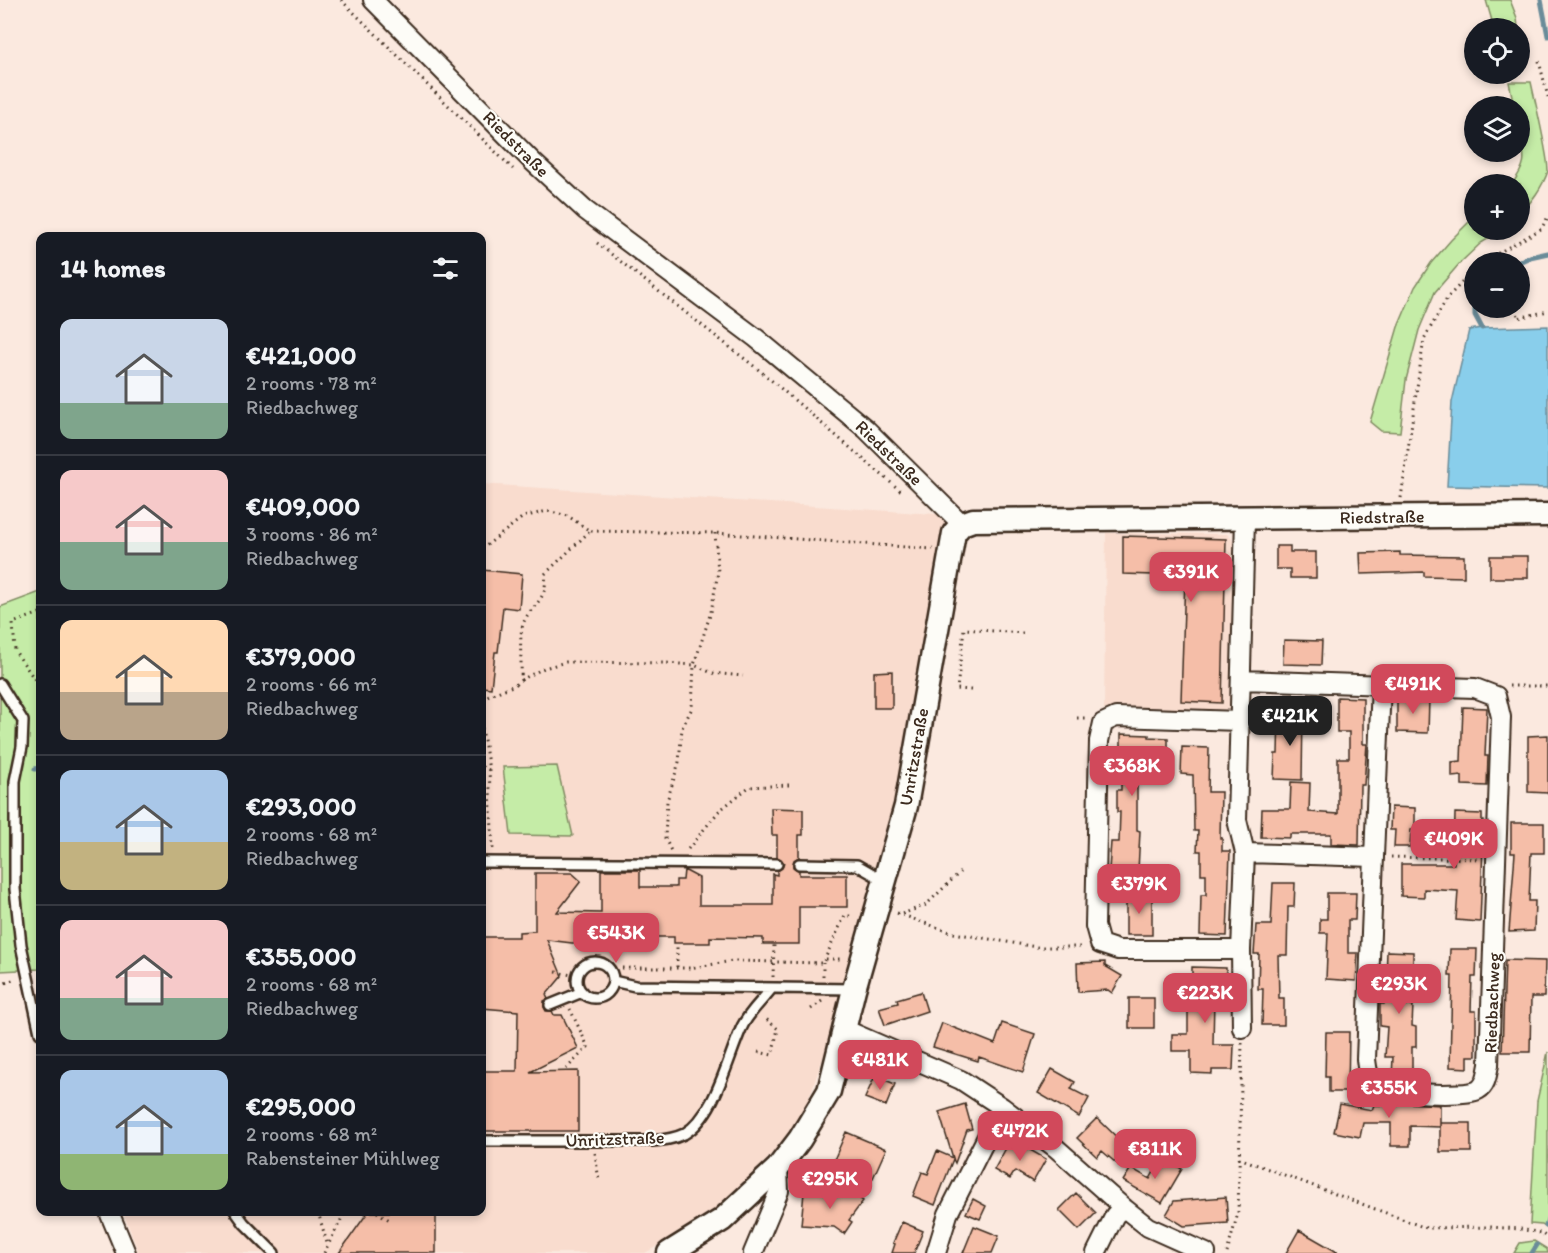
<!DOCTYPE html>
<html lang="en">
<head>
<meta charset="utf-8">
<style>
  body { margin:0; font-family:Itim,sans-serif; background:#242831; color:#f1f3f6; height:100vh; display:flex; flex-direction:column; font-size:22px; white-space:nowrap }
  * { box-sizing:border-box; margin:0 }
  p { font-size:20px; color:#9ea1a6 }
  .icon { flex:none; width:33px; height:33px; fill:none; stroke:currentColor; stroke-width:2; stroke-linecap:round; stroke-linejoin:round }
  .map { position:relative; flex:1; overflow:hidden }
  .sheet { position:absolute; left:36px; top:232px; width:450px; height:984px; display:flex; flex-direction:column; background:#171b24; border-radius:12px; box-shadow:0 3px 9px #0003 }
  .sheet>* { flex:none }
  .fabs { position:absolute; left:1464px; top:18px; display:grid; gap:12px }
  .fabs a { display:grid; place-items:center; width:66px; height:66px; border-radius:50%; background:#171b24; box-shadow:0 3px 9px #0003; font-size:30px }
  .price { position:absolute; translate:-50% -51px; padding:0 14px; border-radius:12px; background:#d1495b; color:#fff; font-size:20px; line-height:39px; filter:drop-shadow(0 2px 3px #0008) }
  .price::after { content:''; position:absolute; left:50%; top:36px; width:18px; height:14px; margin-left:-9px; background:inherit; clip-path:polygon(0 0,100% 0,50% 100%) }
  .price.active { background:#222; color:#fff }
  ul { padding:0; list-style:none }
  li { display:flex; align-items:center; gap:18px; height:150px; padding:0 24px }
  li+li { border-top:2px solid #363941 }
  li span { display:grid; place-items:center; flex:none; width:168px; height:120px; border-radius:12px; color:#555 }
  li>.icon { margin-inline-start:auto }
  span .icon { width:72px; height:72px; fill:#fffc; stroke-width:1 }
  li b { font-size:26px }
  h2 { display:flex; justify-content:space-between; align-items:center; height:72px; padding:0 24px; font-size:26px }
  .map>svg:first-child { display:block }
  .built { fill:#f9dcce }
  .green { fill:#c5eca7; stroke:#808b62; stroke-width:1.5 }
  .water { fill:#89ceeb; stroke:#6a8c99; stroke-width:1.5 }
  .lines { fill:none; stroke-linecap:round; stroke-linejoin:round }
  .stream { stroke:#6a8c99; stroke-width:5 }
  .building { fill:#f5bea8; stroke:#3b2a1e; stroke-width:1.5 }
  .service-casing { stroke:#3b2a1e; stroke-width:14 }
  .minor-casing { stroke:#3b2a1e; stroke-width:22 }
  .tertiary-casing { stroke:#3b2a1e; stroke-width:27 }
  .path { stroke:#3b2a1e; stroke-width:3; stroke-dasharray:1.5 4.5; stroke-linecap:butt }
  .service { stroke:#fdfcf7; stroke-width:9 }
  .minor { stroke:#fdfcf7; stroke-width:18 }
  .tertiary { stroke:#fdfcf7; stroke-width:22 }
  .labels { text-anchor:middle; stroke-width:4.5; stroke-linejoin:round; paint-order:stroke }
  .street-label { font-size:18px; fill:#3b2a1e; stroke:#fdfcf7 }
</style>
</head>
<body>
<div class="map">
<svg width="1548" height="1253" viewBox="0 0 1548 1253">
  <rect width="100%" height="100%" fill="#fbe9df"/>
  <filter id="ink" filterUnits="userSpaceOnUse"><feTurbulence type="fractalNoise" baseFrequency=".0167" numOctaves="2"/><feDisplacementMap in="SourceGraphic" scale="12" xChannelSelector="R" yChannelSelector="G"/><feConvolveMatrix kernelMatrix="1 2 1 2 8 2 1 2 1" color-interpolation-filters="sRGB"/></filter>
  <g filter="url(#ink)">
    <!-- built -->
    <path class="built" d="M482 484 950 515 900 795 840 1010 799 1126 717 1211 645 1253H139L123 1212H482Z
      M1106 533 1227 534 1232 539 1236 549 1232 704 1225 713 1104 709Z"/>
    <!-- green -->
    <path class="green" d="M1486 0H1510L1517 18 1518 28H1494Z
      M1509 82H1531C1535 101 1548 155 1548 171 1543 186 1531 203 1520 214V184H1512C1529 161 1524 157 1520 131 1519 123 1520 114 1520 106H1514Z
      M1474 217V230H1503L1481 243 1460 263 1435 292 1419 330 1406 380 1400 432 1381 431 1370 422 1398 327 1415 287 1431 263 1451 240Z
      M40 592V969L0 971V607Z
      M557 766 573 836 511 835 503 767Z
      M1548 1052V1229L1542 1225 1530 1224 1537 1101Z
      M1534 1241 1547 1249 1548 1253H1514L1520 1243Z"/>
    <!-- water -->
    <path class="water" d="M1548 326V488L1447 486 1452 402 1469 330 1482 328Z"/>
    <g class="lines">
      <!-- stream -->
      <path class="stream" d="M1541 0 1548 36
        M1519 262 1530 257 1548 253
        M1475 308V315L1482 328
        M35 769 40 768
        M1546 1226 1548 1219
        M1532 1253 1537 1245"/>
    </g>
    <!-- building -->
    <path class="building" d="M1123 536 1226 539 1222 703 1181 701 1185 576 1123 574Z
      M1276 546H1290V552H1316V578H1290V569H1276Z
      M1400 552V555L1464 556V577L1424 576V572L1361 574 1360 553Z
      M1490 556H1528V578H1490Z
      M482 570 522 574 519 609 503 607 498 652H495L491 688 482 687Z
      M1284 640 1322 641 1321 665 1283 664Z
      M892 671V708H874V672Z
      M1337 697 1363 698V744H1367L1364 785H1360L1359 845 1331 844V834H1290V838L1261 837 1262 809H1290L1291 782 1310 783 1309 812 1338 814V758H1349V732H1337Z
      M1397 698 1429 699 1428 733 1397 732Z
      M1463 707 1487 708 1485 756H1488L1487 786 1462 785V776L1452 777V762L1461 761Z
      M1279 712H1303L1302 780 1274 779 1275 754H1278Z
      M1121 734 1149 735V737L1168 738V757H1149V765H1137V830L1140 831 1138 871 1109 870 1111 842H1119L1120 812H1117V790H1121Z
      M1548 735V793L1528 792V736Z
      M1182 747 1209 748 1208 792H1221L1220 838H1222V851H1230L1227 936 1200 935 1201 895H1206V874H1201V851H1197L1198 831H1194L1193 775 1181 774Z
      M1391 807 1415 808V830H1411L1410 847H1394L1395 830H1390Z
      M771 808 803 809V835H799V857L794 860 793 867 799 871V875H847V907H799V944H763V938L710 937V943H674V937H620L621 943H572L547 940 562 976 546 995 548 999 544 1001V1007L546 1011H552L554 1015H562L578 1048 530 1072 578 1071V1131H482V1071H517L518 1011 482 1008V937H519V932L535 931V873H572L581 881 557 912 601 913V870H640V887H676V880H683L684 870 699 878V905H773V874L777 875V871L782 868 784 863 781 859 777 857V835H772Z
      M1455 813 1482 814V821H1484L1480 922 1456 920 1458 891 1424 889V897L1401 896V864H1454Z
      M1511 823H1544V853H1531L1529 901H1535L1534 931 1509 932 1515 853H1511Z
      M1273 883H1295L1294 907H1288L1287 955H1278L1279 998H1284V1025H1262L1263 989H1258L1259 954H1254L1256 925H1271Z
      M1327 893H1356L1355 920H1348V953H1358L1356 981 1326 979 1328 933H1320V919H1327Z
      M1152 895V935H1126V896Z
      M1450 949H1477L1476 977H1472L1471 1011H1476V1056H1468V1068L1450 1067 1452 976H1449Z
      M1387 951 1413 952V979L1405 978 1402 1005H1413L1412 1026 1416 1027V1047H1412V1081L1392 1079 1393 1057H1385L1387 1027 1380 1026V1004H1384L1386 980Z
      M1505 960 1545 961 1544 997H1531L1530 1052H1502Z
      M1105 962V966L1122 976 1112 993 1108 990 1078 992 1077 963Z
      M1192 967 1226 968V998H1214L1213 1045H1234L1233 1070H1212V1074L1191 1073V1051H1172V1034H1188V997H1192Z
      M921 992 927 1011 885 1025 879 1008 898 1003 897 999Z
      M1129 998H1154V1028H1129Z
      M942 1023 995 1044 1002 1023 1035 1034 1023 1072 979 1057 978 1061 933 1047Z
      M1326 1032H1349L1348 1092H1329V1077H1325Z
      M1052 1069 1075 1082 1071 1089 1089 1098 1079 1117 1038 1093Z
      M875 1076 895 1084 886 1106 865 1098Z
      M1392 1102 1440 1105V1127L1410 1126V1146H1391V1123H1363L1360 1137 1334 1132 1340 1104 1372 1110 1374 1105H1392Z
      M965 1104 972 1129 967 1130 955 1163 953 1159 935 1205 913 1196 922 1172 928 1174 937 1151 953 1158 939 1112Z
      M1097 1118 1128 1148 1116 1163 1102 1151 1097 1157 1077 1138Z
      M1440 1123H1471V1152H1440Z
      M846 1132 886 1149 873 1178 834 1160Z
      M1011 1139 1046 1159 1033 1182 1015 1171 1010 1179 994 1170Z
      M1162 1157 1182 1169 1162 1203 1123 1181 1131 1168 1150 1179Z
      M845 1188 863 1201 849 1220 852 1222 844 1234 834 1227 801 1225 804 1192 840 1194Z
      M1076 1193 1096 1213 1079 1230 1059 1210Z
      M1226 1197 1228 1223 1184 1226 1166 1215 1174 1201Z
      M973 1199 986 1206 980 1219 966 1213Z
      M368 1212H436V1253H339Z
      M902 1222 923 1231 914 1253H892L895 1244 893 1243Z
      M974 1226 999 1236 992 1253H963Z
      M1299 1230 1339 1253H1286Z"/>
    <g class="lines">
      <!-- service casing -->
      <g class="service-casing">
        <path id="service" d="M0 684 23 721 22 747 15 781V889L21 945 40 1033
          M482 862 777 864
          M799 864 857 865 885 881
          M577 980a18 18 0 1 1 36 0a18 18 0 1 1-36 0Z
          M613 981 635 986 854 989
          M550 1005 582 992
          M482 1141H652C663 1140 674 1139 684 1134 715 1116 727 1060 741 1029 747 1014 762 1001 772 988
          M236 1212 244 1223 274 1253"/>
      </g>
      <!-- minor casing -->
      <g class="minor-casing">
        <path id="minor" d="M373 0 533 162 585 210 756 338 866 429 962 524
          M1242 680 1475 688 1496 696 1501 717 1489 1065C1487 1073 1487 1085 1478 1090 1466 1097 1386 1094 1376 1085 1368 1078 1367 1068 1366 1059L1374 857 1245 853
          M1240 721 1116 717 1103 723 1099 741 1095 926 1100 944 1118 950H1241
          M1374 857 1381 684
          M1242 1028 1241 950 1245 853 1237 820 1245 518
          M844 1029 961 1080 1002 1107 1056 1148 1124 1208 1148 1227 1206 1253
          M109 1212 126 1253
          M753 1253 779 1191 778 1168
          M936 1253 948 1214 1002 1107
          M1096 1253 1115 1215 1124 1208"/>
      </g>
      <!-- tertiary casing -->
      <g class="tertiary-casing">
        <path id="tertiary" d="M669 1253 722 1220 778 1168 800 1139 829 1091 854 989 906 806 954 533 962 524 973 520 1548 515"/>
      </g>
      <!-- path -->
      <path class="path" d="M341 0 513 169
        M1539 61 1548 97
        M597 243 764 374 903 493
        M1493 256 1497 262
        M1482 262 1541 229 1548 217
        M1517 308 1518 318 1548 311
        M1401 498 1424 339 1448 297 1474 270
        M715 533 718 572 711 612 694 665 712 673 743 676
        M482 549 523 517 547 511 568 516 590 531 715 533 933 549
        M40 613 13 623 15 651 40 687
        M521 680 544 668 566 662 666 663 694 665 692 708 682 728 679 762 667 801 665 838 671 851
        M1509 686H1548
        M971 690 957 689 964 629 1023 633
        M482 698 515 685 521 680C522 663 519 644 522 628 527 605 549 604 545 574L590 531
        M1077 718H1087
        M482 728 489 770 493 850
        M482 767 489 770
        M688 849 719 811 749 787 789 785
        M1391 857 1481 859
        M897 913 953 933 1037 947H1083
        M902 914 926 905 960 872
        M826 959H843
        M677 967V943
        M622 968H690L733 961 823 963 845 915 854 917
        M556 972 577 976
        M823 976V963
        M773 977 774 945
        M0 985 15 979
        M811 1009 822 1001
        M758 1052 772 1055 778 1029 766 1019
        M566 1069 588 1047 570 1009
        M595 1153 599 1181
        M1239 1158 1426 1228 1490 1227 1520 1229 1541 1233 1548 1238
        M318 1212 327 1243
        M377 1212 391 1221
        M324 1253 345 1212
        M1227 1253 1238 1213 1242 1043"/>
      <!-- service -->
      <use href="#service" class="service"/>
      <!-- minor -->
      <use href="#minor" class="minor"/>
      <!-- tertiary -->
      <use href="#tertiary" class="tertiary"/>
    </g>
  </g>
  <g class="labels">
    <!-- street labels -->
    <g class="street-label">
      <text transform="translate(516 144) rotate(45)" y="6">Riedstraße</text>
      <text transform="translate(889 453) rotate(44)" y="6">Riedstraße</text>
      <text transform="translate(1382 517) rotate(-1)" y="6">Riedstraße</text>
      <text transform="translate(914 757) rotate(-80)" y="6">Unritzstraße</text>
      <text transform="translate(1492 1003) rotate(-88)" y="6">Riedbachweg</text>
      <text transform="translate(615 1139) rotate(-2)" y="6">Unritzstraße</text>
    </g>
  </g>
</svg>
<div class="fabs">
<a><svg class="icon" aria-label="locate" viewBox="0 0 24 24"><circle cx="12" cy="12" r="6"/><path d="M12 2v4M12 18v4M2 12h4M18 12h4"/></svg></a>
<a><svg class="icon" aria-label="layers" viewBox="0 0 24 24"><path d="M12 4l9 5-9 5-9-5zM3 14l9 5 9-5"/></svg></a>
<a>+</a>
<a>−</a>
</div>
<b class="price" style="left:1191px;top:603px">€391K</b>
<b class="price" style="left:1413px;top:715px">€491K</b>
<b class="price active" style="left:1290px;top:747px">€421K</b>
<b class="price" style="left:1132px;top:797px">€368K</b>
<b class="price" style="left:1454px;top:870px">€409K</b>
<b class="price" style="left:1139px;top:915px">€379K</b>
<b class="price" style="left:616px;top:964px">€543K</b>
<b class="price" style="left:1399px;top:1015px">€293K</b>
<b class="price" style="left:1205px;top:1024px">€223K</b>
<b class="price" style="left:880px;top:1091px">€481K</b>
<b class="price" style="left:1389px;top:1119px">€355K</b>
<b class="price" style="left:1020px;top:1162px">€472K</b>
<b class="price" style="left:1155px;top:1180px">€811K</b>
<b class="price" style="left:830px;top:1210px">€295K</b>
<section class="sheet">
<h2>14 homes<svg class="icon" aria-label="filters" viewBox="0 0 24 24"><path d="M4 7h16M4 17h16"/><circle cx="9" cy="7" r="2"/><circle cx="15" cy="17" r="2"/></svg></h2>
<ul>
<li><span style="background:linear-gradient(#c9d6e8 70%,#7fa58c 0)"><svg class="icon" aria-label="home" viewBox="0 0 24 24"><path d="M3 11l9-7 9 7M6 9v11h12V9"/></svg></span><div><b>€421,000</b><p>2 rooms · 78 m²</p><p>Riedbachweg</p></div></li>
<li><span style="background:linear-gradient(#f6c9c9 60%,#7fa58c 0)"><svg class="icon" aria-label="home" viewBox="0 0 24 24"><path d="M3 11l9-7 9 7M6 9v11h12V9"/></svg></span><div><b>€409,000</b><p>3 rooms · 86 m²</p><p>Riedbachweg</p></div></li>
<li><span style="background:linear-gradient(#ffd9b3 60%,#b9a48a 0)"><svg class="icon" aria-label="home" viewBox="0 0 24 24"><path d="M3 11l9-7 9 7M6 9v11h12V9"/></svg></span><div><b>€379,000</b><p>2 rooms · 66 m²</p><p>Riedbachweg</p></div></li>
<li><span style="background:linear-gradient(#a9c7e8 60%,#c2b280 0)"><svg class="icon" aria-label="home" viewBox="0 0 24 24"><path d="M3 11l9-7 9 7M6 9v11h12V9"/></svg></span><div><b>€293,000</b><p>2 rooms · 68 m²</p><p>Riedbachweg</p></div></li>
<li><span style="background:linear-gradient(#f6c9c9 65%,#7fa58c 0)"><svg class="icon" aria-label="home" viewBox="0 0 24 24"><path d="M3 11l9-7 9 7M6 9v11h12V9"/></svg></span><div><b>€355,000</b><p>2 rooms · 68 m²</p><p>Riedbachweg</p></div></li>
<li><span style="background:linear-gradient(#a9c7e8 70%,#8fb573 0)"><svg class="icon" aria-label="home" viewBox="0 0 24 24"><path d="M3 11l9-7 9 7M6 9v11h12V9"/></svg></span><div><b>€295,000</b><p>2 rooms · 68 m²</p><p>Rabensteiner Mühlweg</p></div></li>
</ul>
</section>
</div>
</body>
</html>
